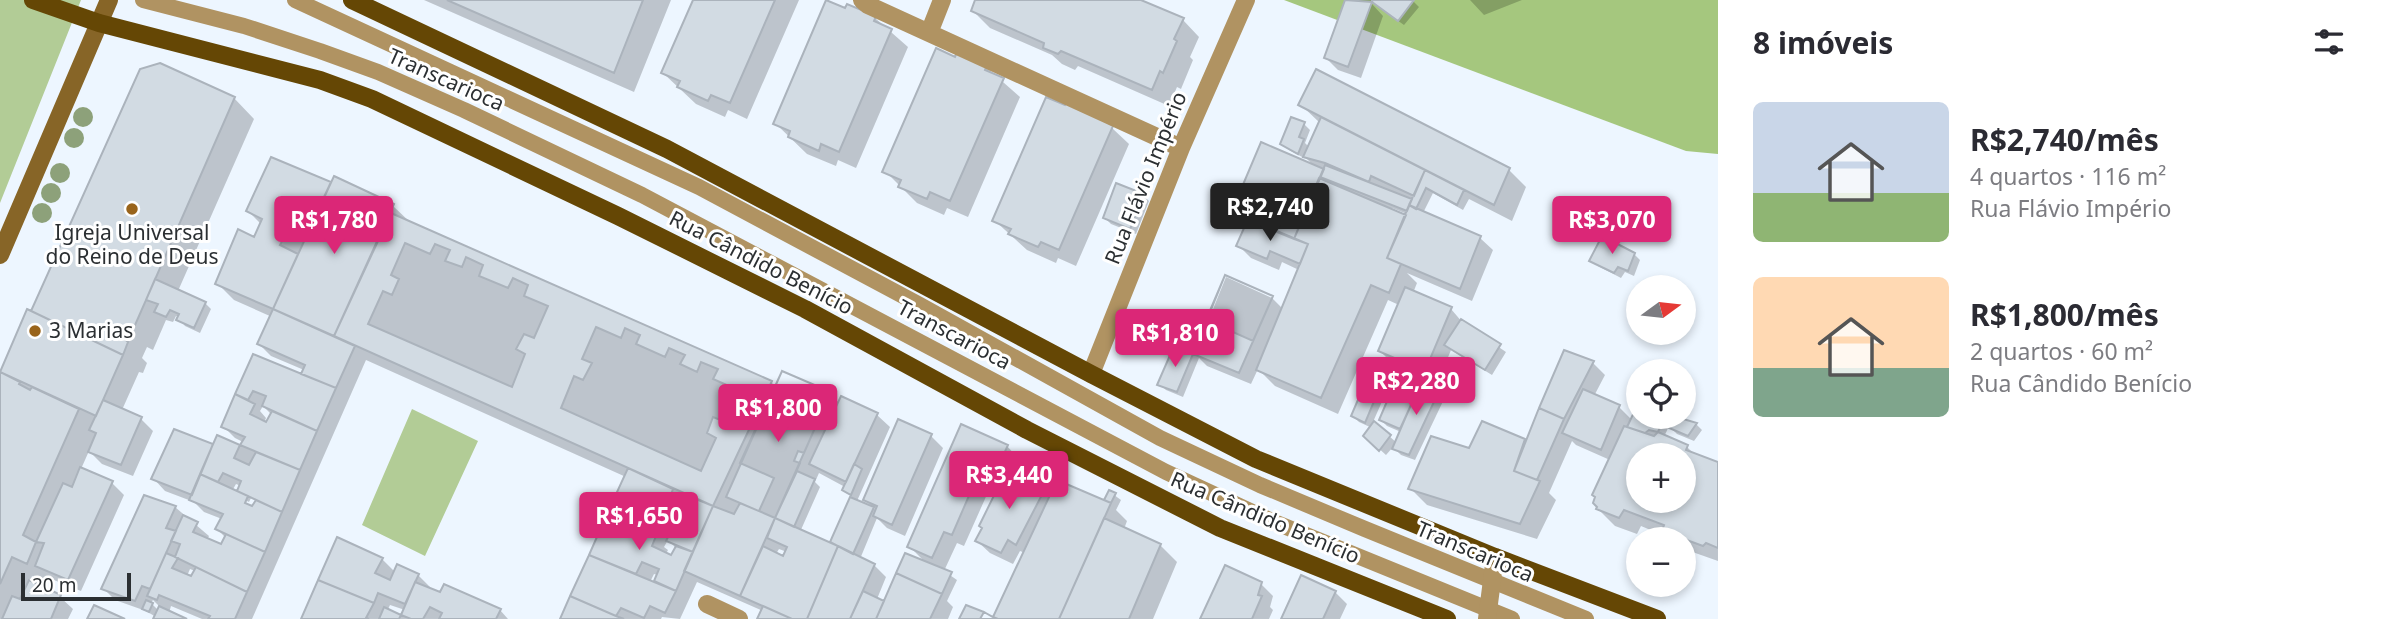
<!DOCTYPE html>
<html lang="pt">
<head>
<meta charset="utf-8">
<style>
  body { margin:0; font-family:"Noto Sans",sans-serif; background:#f7f7f7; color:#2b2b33; height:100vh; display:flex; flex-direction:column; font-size:26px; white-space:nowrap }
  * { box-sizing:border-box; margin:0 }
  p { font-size:23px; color:#7c7c81 }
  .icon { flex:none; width:38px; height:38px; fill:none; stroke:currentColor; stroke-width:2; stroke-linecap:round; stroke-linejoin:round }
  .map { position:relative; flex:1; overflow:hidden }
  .details { display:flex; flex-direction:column; background:#fff; width:665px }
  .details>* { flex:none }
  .needle { width:46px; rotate:75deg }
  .controls { position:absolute; left:1626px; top:275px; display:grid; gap:14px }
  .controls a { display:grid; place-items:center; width:70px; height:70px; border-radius:50%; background:#fff; box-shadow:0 4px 10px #0003; font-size:35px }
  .scale { position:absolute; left:21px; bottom:18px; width:110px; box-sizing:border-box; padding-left:7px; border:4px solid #2b2f32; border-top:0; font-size:19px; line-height:24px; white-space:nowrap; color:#2b2f32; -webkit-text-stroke:5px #fff; paint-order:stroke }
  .price { position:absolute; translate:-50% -60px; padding:0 16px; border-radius:7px; background:#db2777; color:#fff; font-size:23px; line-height:46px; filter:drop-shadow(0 2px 4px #0008) }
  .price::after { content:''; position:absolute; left:50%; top:42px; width:21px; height:16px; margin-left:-10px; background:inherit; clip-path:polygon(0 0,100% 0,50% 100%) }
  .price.active { background:#222; color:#fff }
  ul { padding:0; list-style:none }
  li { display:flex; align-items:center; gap:21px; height:175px; padding:0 35px }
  li span { display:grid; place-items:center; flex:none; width:196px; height:140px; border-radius:10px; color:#555 }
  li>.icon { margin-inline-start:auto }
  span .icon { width:84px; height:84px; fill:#fffc; stroke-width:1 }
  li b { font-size:30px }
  h2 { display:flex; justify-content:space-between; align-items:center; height:84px; padding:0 35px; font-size:30px }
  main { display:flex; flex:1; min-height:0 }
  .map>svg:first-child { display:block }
  .green { fill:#b2cc96 }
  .forest { fill:#a5c77e }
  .shadow { fill:#0003; fill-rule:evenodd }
  .building { fill:#d2dbe3; stroke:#abb3bc; stroke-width:2; fill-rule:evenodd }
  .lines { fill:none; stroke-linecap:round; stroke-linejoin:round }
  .lane { stroke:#b09362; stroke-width:16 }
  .street { stroke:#b09362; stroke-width:18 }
  .secondary { stroke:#876527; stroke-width:18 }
  .primary { stroke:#654705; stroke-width:18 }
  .tree { fill:#8da17a }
  .poi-dot { fill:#99641b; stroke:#fff; stroke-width:2.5 }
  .labels { text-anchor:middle; stroke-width:6; stroke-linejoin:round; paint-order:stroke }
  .street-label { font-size:21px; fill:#2b2f32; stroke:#fff }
  .poi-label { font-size:21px; fill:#2b2f32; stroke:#fff }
</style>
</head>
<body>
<main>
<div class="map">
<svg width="1718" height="619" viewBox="0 0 1718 619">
  <rect width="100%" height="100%" fill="#edf6ff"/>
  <!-- green -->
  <path class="green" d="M0 0H81L0 203Z
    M412 409 478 441 425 556 362 525Z"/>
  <!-- forest -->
  <path class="forest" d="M1284 0H1718V154L1686 151Z"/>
  <!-- shadow -->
  <path class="shadow" d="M424 0H671L634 92Z
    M695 0H799L747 119 728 110 725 117 696 104 663 73Z
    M977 0H1137L1183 20 1199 37 1190 57 1193 60 1181 89 1177 87 1169 106 1078 66 1075 70 1062 64 1052 55 990 28 973 11Z
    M1347 0H1412L1419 7 1404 25 1373 3 1372 4 1383 16 1361 78 1338 70 1326 58Z
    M1470 0H1522L1484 15Z
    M875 18 908 47 856 168 838 160 836 166 807 154 775 123Z
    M956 59 986 67 1020 97 968 217 947 208 944 215 917 203 885 171Z
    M1317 71 1509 170 1526 187 1512 221 1469 199 1463 210 1433 193 1423 213 1480 238 1493 250 1472 301 1407 273 1417 283 1413 293 1451 309 1463 323 1506 352 1492 375 1451 350 1438 382 1392 363 1380 351 1399 305 1388 300 1338 414 1275 386 1258 369 1251 384 1207 366 1199 358 1183 397 1166 390 1159 384 1175 349 1194 356 1226 277 1272 298 1283 309 1299 270 1282 262 1279 270 1251 258 1239 246 1247 225 1233 212 1315 167 1305 157 1304 158 1289 150 1282 143 1304 124 1310 130 1305 143 1309 147 1320 123 1300 104ZM1392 208 1407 214 1406 217 1391 211Z
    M234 98 254 119 178 291 205 303 211 309 200 333 185 326 179 319 180 317 176 316 173 322 166 320 153 350 147 347 142 358 147 363 143 373 139 372 122 410 141 419 153 431 133 476 102 464 89 451 81 469 112 483 124 495 81 591 49 578 47 583 32 576 30 583 60 597 73 609 68 619H0V376L28 312 40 317Z
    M1112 128 1129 144 1076 266 1058 258 1056 263 1027 250 994 220Z
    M271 159 332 185 393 206 411 223 771 382 776 387 830 393 839 403 842 398 877 415 890 427 857 501 875 509 865 499 931 436 943 448 905 536 887 528 877 518 860 559 874 565 886 577 877 599 883 602 926 563 909 546 962 426 1007 446 1019 459 1013 473 1045 488 1052 496 1105 502 1110 492 1121 500 1116 510 1127 521 1124 529 1160 545 1177 562 1153 619H997L1025 553 1020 551 1013 564 990 553 977 541 1005 476 997 472 964 546 957 543 944 571 957 580 947 601 953 607 948 619H760L763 611 697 582 680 619 662 617 661 619H562L626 477 366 360 252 619H202L171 606 169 613 182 619H155L156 617 146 611 115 600 103 588 175 507 209 536 207 540 222 546 226 538 217 529 222 519 204 512 194 502 165 491 153 478 175 431 214 446 218 437 240 447 243 442 235 438 223 426 253 356 302 376 304 370 271 356 259 344 272 317 234 300 217 283 255 239 261 224 248 211ZM263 406 272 415 265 426 263 425 266 418 260 411ZM819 473 845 487 844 490 852 497 832 542 840 549 800 532 820 487 815 482ZM236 484 241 486 238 494 232 491ZM252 496 258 499 252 508 243 504 245 500 249 502ZM684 503 694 507 690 514 681 511ZM668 540 677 549 672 557 666 554 668 550 664 547ZM779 549 787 552 784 558 776 554ZM190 569 195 571 192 578 187 576ZM654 574 658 575 655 584 650 582ZM153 600 160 607 159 611 151 603Z
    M1143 195 1149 201 1136 234 1111 224 1105 218Z
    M1634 254 1640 260 1634 276 1625 272 1621 278 1598 266 1592 260Z
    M1593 363 1605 375 1594 396 1619 407 1632 420 1638 408V416H1669L1673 421 1696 424 1702 430 1694 441 1677 434 1669 426 1664 437 1687 447 1695 455 1718 464V561L1684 549V539H1672L1641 526 1637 534 1615 526 1598 509 1610 460 1576 445 1572 441 1549 493 1556 500 1537 539 1427 505 1410 488 1470 451 1524 440 1527 443ZM1638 455H1684V500H1638Z
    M1382 382 1388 388 1373 422 1397 443 1401 432 1387 426 1381 420 1417 397 1440 389 1446 395 1415 460 1401 455 1393 447 1386 455 1365 436 1372 428 1359 422 1353 416Z
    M382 559 395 572 418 575 430 587 429 590 500 610 508 619H303ZM390 605 405 610 402 617 387 611Z
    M1261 584 1273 596 1270 607 1273 610 1269 619H1202Z
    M1335 592 1347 604 1340 619H1283Z"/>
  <!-- building -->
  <path class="building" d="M447 0H643L614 73Z
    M693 0H775L730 103 711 95 708 101 677 87 680 81 661 73Z
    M826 0 845 8 847 4 876 16 874 21 892 29 839 152 821 144 819 151 788 137 790 131 773 124Z
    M975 0H1141L1184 18 1174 39 1177 41 1163 73 1160 71 1152 90 1061 51 1058 54 1043 48 1044 43 971 11Z
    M1345 0 1372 2 1348 67 1324 58Z
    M1372 0H1414L1398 21 1372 2Z
    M936 48 955 57 957 52 987 65 985 70 1004 78 950 201 930 192 927 199 898 187 901 180 882 172Z
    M160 63 235 97 132 332 126 328 122 337 128 342 123 355 31 311 140 69Z
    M1316 69 1510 168 1494 205 1298 105Z
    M1046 97 1065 105 1068 100 1113 126 1059 250 1041 242 1038 247 1008 234 1011 229 992 221Z
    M1291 117 1305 122 1299 137 1304 139 1298 154 1280 144Z
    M1321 117 1425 170 1414 196 1371 176 1369 182 1325 163 1303 157Z
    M1261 142 1324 169 1294 239 1231 213Z
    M271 157 331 182 306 236 289 228 280 245 298 254 273 309 215 284 238 229 254 237 262 219 246 211Z
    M1325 165 1412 199 1407 211 1320 177Z
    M1425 170 1464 190 1457 205 1426 188 1416 209 1409 205Z
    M334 176 394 204 334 336 273 309Z
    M1319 178 1406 215 1387 258 1401 264 1389 293 1371 285 1321 398 1256 370 1308 244 1294 239Z
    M1116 183 1144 194 1130 229 1103 218Z
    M1409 205 1481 236 1460 289 1387 258Z
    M391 213 772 381 713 506 334 336Z
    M1248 219 1308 244 1300 264 1270 251 1267 259 1236 246Z
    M1602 236 1635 253 1628 271 1618 267 1614 273 1589 261Z
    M405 243 430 254 435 244 450 250 445 261 462 267 466 257 483 265 479 276 508 288 513 278 528 285 524 296 548 306 534 338 524 334 516 349 525 354 512 387 368 324 383 291 392 295 399 279 391 275Z
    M1225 275 1273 296 1253 341 1206 320Z
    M1225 275 1273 296 1239 373 1193 354Z
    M155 279 206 302 194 328 176 320 179 314 170 310 166 317 154 312 158 304 146 300Z
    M1405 287 1452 307 1425 371 1378 351Z
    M27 309 123 355 96 416 0 372Z
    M273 309 355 346 336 388 301 374 305 365 257 344Z
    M1461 319 1501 344 1485 370 1444 345Z
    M596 327 621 338 625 328 640 335 636 344 665 357 669 348 685 355 680 364 697 372 701 362 718 369 713 379 738 390 723 421 713 417 707 433 716 438 701 471 561 408 574 376 583 380 592 363 582 359Z
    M1174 346 1193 354 1177 392 1157 385Z
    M1564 350 1594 361 1564 419 1539 408Z
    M253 354 336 388 317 431 262 406 266 396 253 391 248 400 235 394Z
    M782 371 831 392 775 518 726 497Z
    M782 371 831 392 822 412 815 411 809 425 815 428 804 453 798 451 794 461 800 463 775 518 759 511 774 478 740 463Z
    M0 372 20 382 19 384 30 390 32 387 79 409 23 535 36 542 27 564 12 557 0 584Z
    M1369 374 1383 380 1365 423 1351 416Z
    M1422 379 1441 387 1409 455 1392 449Z
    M1394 385 1416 394 1400 429 1379 420Z
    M1583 389 1620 405 1601 450 1562 433Z
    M235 394 255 404 250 414 266 422 272 411 317 431 300 470 240 445 245 437 221 427Z
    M841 396 878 413 846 482 809 464Z
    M103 400 142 417 121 465 88 452 96 433 89 430Z
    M1638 404V416H1665L1658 432 1649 430 1645 433 1627 427Z
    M1539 408 1564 419 1537 480 1514 471Z
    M1673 416 1697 423 1688 436 1669 428Z
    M898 419 932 434 892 525 873 516 877 506 863 500Z
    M1374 421 1391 435 1379 451 1363 436Z
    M1482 421 1525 439 1514 471 1540 481 1520 524 1408 489 1431 436 1469 448Z
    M961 424 1008 445 998 467 984 461 952 535 944 532 932 558 907 547Z
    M1624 426 1654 436 1658 432 1688 445 1686 450 1718 462V548L1706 543 1703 546 1662 531 1664 525 1624 510 1619 518 1596 509 1597 507 1593 503 1595 497 1592 495ZM1638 455H1684V500H1638Z
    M174 429 213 444 192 495 151 479Z
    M217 435 240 445 234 458 249 465 256 452 300 470 282 512 237 491 241 481 223 473 218 482 200 474Z
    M854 464 862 469 851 495 842 490Z
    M80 467 113 481 68 580 35 566 44 543 36 542 63 483 72 487Z
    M628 468 673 489 668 503 690 512 696 499 713 506 693 552 666 541 673 527 660 520 652 535 607 514Z
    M1007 469 1046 487 1016 545 1008 540 1001 553 975 541 982 528 979 526Z
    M797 471 815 479 794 527 775 518Z
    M200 474 248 496 245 503 252 506 256 500 282 512 265 552 215 529 223 514 189 500Z
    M1057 480 1111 503 1059 619H998L993 617Z
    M1109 490 1116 493 1111 503 1104 500Z
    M144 495 176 506 166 528 176 531 150 589 142 586 135 601 101 589Z
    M850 497 874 507 853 554 830 542Z
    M740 503 775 518 740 596 684 571 713 506 734 514Z
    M607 514 656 536 652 546 671 555 676 546 693 552 676 591 654 581 659 569 642 562 636 574 589 555Z
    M183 515 198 522 193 532 221 544 226 534 265 552 247 592 175 557 180 544 171 541Z
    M775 518 838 546 807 619H792L740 596 763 546 783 556 787 547 767 538Z
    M1104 518 1161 544 1129 619H1059Z
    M337 537 383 558 375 573 390 580 397 564 419 574 405 604 378 593 374 603 318 580Z
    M838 546 875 564 850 619H807Z
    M166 553 178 558 172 568 191 576 196 567 247 592 235 619H208L210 616 159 595 157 600 147 596Z
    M905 553 952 572 942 594 896 573Z
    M589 555 676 591 665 613 650 606 644 618 621 608 616 616 570 596Z
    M1225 565 1262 582 1258 595 1262 596 1252 619H1200Z
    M896 573 942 594 930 619H876Z
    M1301 575 1336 591 1323 619H1281Z
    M29 580 61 595 51 619H2L12 596 20 599Z
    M318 580 374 603 366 618 369 619H301Z
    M415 582 440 592 444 584 501 609 496 619H439L442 613 430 607 423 619H411L401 615Z
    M863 591 884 601 876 619H850Z
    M570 596 616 616 624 619H560Z
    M146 600 153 603 149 612 142 609Z
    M94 605 125 619H87Z
    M966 605 984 612 980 619H959Z
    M159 606 187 619H153Z
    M763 606 792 619H757Z
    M384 607 401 615 399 619H379Z
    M984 612 993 617 998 619H980Z
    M984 612 993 617 998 619H980Z"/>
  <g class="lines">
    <!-- lane -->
    <path class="lane" d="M143 0 244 26 320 51 378 72 464 110 642 195 1166 472 1274 522 1512 619
      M295 0 699 187 920 305 1160 438 1260 485 1365 529 1586 619"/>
    <!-- street -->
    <path class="street" d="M862 0 868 5 1181 148
      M929 33 942 0
      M1091 374 1181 148 1246 0
      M707 604 739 619
      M1487 619 1495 557"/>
    <!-- secondary -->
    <path class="secondary" d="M0 255 109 0"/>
    <!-- primary -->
    <path class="primary" d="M33 0 99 23 320 80 372 99 618 216 805 309 1027 430 1220 528 1447 619
      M352 0 667 149 1091 374 1256 459 1495 557 1657 619"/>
  </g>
  <!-- trees -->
  <g class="tree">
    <circle cx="83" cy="117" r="10"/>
    <circle cx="74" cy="138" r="10"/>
    <circle cx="60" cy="173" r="10"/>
    <circle cx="51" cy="193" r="10"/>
    <circle cx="42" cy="213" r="10"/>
  </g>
  <!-- markers -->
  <g class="poi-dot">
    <circle cx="132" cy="209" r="7"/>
    <circle cx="35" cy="331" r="7"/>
  </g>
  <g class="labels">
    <!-- street labels -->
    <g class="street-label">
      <text transform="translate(446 80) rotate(24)" y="7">Transcarioca</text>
      <text transform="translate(1146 178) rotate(-68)" y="7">Rua Flávio Império</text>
      <text transform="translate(761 263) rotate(27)" y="7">Rua Cândido Benício</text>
      <text transform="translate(954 335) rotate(28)" y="7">Transcarioca</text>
      <text transform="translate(1265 518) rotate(23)" y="7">Rua Cândido Benício</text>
      <text transform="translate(1475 552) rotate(23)" y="7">Transcarioca</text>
    </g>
    <!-- poi labels -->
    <g class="poi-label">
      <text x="132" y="240">Igreja Universal<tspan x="132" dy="24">do Reino de Deus</tspan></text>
      <text x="49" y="338" text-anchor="start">3 Marias</text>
    </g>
  </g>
</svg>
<div class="controls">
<a><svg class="needle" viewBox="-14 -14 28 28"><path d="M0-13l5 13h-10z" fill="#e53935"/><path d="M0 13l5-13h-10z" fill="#7c7c81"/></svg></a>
<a><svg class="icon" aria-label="locate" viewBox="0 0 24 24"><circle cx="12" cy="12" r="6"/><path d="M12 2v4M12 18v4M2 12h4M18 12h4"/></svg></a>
<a>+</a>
<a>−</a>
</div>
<div class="scale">20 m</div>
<b class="price active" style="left:1270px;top:243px">R$2,740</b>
<b class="price" style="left:334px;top:256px">R$1,780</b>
<b class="price" style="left:1612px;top:256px">R$3,070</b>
<b class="price" style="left:1175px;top:369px">R$1,810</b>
<b class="price" style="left:1416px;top:417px">R$2,280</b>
<b class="price" style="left:778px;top:444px">R$1,800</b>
<b class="price" style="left:1009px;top:511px">R$3,440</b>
<b class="price" style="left:639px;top:552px">R$1,650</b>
</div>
<section class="details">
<h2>8 imóveis<svg class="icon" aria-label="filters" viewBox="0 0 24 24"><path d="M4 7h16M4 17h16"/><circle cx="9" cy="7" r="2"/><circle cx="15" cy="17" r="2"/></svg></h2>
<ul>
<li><span style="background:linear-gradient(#c9d6e8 65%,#8fb573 0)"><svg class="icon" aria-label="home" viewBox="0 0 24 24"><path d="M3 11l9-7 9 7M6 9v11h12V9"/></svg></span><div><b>R$2,740/mês</b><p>4 quartos · 116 m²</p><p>Rua Flávio Império</p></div></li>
<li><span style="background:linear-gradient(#ffd9b3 65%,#7fa58c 0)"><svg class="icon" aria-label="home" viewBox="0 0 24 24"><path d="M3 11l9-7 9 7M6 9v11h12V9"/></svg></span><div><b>R$1,800/mês</b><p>2 quartos · 60 m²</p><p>Rua Cândido Benício</p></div></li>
</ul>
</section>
</main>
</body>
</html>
